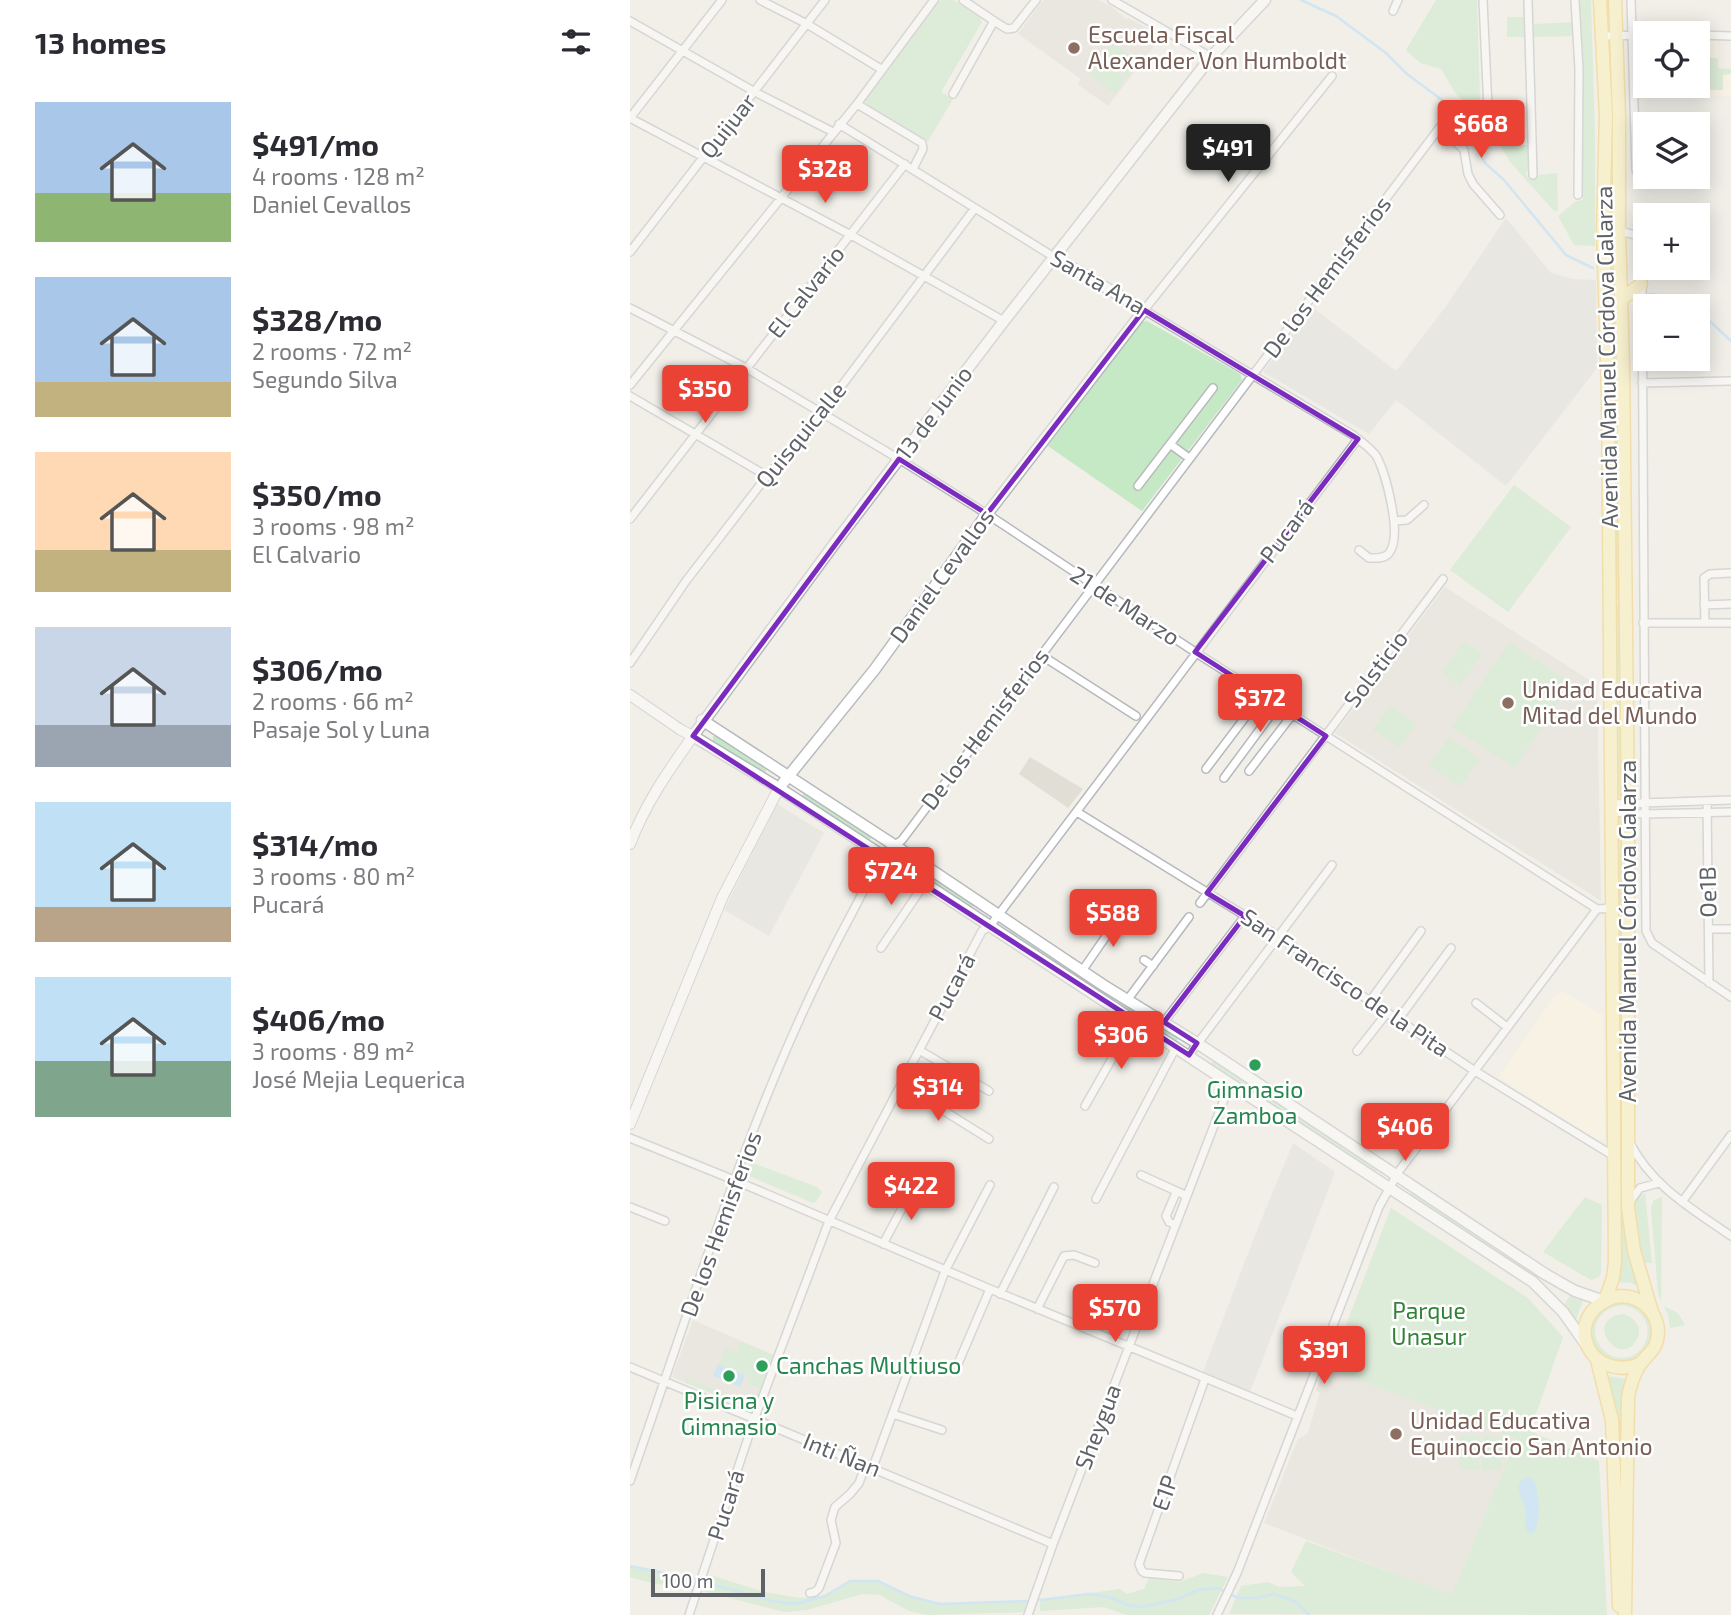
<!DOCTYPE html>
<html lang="en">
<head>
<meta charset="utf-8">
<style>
  body { margin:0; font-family:"Exo 2",sans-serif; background:#f2f2f3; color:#2b2b33; height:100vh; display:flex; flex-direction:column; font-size:26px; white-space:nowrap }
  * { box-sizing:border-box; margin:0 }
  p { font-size:23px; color:#7c7c81 }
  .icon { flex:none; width:38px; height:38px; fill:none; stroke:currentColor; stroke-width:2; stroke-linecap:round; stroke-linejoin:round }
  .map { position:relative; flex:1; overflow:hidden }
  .sheet { display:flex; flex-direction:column; background:#fff; width:630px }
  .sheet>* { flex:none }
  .tools { position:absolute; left:1003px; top:21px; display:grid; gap:14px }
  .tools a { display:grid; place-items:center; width:77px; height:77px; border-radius:0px; background:#fff; box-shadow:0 4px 18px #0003; font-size:35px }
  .scale { position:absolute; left:21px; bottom:18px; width:114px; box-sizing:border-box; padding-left:7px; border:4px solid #5f6368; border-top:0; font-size:19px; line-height:24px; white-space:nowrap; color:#5f6368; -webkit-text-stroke:5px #fff; paint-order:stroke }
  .price { position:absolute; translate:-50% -60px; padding:0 16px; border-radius:7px; background:#ea4335; color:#fff; font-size:23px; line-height:46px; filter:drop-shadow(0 2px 4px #0008) }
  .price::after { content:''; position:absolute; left:50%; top:42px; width:21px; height:16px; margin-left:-10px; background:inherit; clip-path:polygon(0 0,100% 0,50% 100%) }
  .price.active { background:#222; color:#fff }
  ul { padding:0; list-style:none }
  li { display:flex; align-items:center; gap:21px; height:175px; padding:0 35px }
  li span { display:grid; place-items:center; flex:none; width:196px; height:140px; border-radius:0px; color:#555 }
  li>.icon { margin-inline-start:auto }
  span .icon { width:84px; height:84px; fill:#fffc; stroke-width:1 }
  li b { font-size:30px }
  h2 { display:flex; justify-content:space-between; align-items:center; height:84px; padding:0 35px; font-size:30px }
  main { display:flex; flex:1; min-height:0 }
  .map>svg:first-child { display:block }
  .commercial { fill:#fef7e0 }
  .industrial { fill:#e0deda }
  .education { fill:#e1ded6 }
  .green { fill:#c5e8c5; fill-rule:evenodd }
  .water { fill:#aadaff }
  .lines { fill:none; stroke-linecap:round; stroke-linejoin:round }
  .stream { stroke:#aadaff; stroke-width:2.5 }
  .minor-casing { stroke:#b5b8bc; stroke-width:10 }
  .tertiary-casing { stroke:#b5b8bc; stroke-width:12 }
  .secondary-casing { stroke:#b6babf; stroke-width:13 }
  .primary-casing { stroke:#f2c960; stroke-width:15 }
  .minor { stroke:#fff; stroke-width:7 }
  .tertiary { stroke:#fff; stroke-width:10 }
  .secondary { stroke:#fff; stroke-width:10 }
  .primary { stroke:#fff2af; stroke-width:12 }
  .marked { fill:none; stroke:#7b2cbf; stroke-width:5; stroke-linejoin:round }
  .education-dot { fill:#8d6e63; stroke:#fff; stroke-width:2.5 }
  .leisure-dot { fill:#2e9e5b; stroke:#fff; stroke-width:2.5 }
  .labels { text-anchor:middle; stroke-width:5; stroke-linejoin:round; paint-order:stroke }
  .education-label { font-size:23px; fill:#785e54; stroke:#fff; text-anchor:start }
  .street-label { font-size:23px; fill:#5f6368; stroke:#fff }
  .leisure-label { font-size:23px; fill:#27864d; stroke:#fff }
  .park-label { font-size:23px; fill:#348238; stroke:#fff }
</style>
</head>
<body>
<main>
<section class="sheet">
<h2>13 homes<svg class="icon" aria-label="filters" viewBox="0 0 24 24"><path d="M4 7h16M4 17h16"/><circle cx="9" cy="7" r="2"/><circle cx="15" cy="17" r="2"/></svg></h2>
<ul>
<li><span style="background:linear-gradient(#a9c7e8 65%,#8fb573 0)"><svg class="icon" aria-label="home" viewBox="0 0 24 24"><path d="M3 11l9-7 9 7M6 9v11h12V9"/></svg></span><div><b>$491/mo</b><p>4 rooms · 128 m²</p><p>Daniel Cevallos</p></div></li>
<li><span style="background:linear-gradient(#a9c7e8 75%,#c2b280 0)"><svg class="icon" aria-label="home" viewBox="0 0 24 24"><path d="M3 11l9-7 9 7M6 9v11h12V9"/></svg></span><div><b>$328/mo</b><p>2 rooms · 72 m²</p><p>Segundo Silva</p></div></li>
<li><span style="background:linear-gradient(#ffd9b3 70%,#c2b280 0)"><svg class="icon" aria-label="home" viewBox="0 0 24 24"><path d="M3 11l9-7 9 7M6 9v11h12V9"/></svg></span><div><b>$350/mo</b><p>3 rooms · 98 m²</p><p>El Calvario</p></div></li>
<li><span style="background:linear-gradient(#c9d6e8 70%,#9aa5b1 0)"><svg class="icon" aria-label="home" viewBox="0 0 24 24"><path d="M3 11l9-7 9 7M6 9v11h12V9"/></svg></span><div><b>$306/mo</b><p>2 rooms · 66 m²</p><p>Pasaje Sol y Luna</p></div></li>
<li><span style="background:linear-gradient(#bfe0f5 75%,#b9a48a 0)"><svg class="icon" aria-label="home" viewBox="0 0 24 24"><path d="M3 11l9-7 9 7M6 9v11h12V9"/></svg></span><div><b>$314/mo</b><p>3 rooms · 80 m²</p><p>Pucará</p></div></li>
<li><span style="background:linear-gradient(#bfe0f5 60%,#7fa58c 0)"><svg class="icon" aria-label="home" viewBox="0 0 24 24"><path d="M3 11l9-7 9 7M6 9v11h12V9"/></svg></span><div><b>$406/mo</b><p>3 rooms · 89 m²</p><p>José Mejia Lequerica</p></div></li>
</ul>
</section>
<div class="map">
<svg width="1101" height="1615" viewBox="0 0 1101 1615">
  <rect width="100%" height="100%" fill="#f1efe8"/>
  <!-- commercial -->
  <path class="commercial" d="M1015 40V86H1068V40H1088V68L1101 69V96L1013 94 1012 41Z
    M932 991 969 1013H973L975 1134V1138L970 1141 868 1077 924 997Z"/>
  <!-- industrial -->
  <path class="industrial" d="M876 218 921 273 943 279 966 280 967 368 876 486 766 400 739 434 633 372 682 307 766 371 814 309Z
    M147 804 194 833 139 936 94 910Z
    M663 1143 705 1172 620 1392 573 1372 625 1235Z"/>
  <!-- education -->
  <path class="education" d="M413 0H468L481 6 497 20 498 18 532 36 478 106 447 84 451 79 388 34Z
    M815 587 967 685 971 901 705 733Z
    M400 757 453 789 438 808 389 774Z
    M63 1320 146 1356 126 1412 42 1377Z
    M694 1367 886 1439 822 1596 634 1523 668 1439 678 1433 690 1392 686 1391Z"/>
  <!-- green -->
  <path class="green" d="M310 0H324L350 18 352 22 311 92 323 99 298 141 238 106 235 101Z
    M806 0H847L850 101 856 118H863L870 131H873L874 145H900L901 163 896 174 898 178 903 180 909 175 927 173 928 211H924L880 162 855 120 826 94 811 69 790 63 776 50Z
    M948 0H961L965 137V246L944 245 928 216 946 201 953 200Z
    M877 17H895V37H877Z
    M944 22V36L904 37V24Z
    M978 39H984L990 599H983L977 247Z
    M483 43 508 62 497 77 472 59Z
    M1068 57 1088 58V68L1101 69V74L1093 75V90H1070V96H1064V86H1068Z
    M471 60 496 78 485 94 460 75Z
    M517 321 610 374 612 380 512 511 418 446 511 322Z
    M884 485 941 527 878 612 820 570Z
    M983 605H990L992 802H990L987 783Z
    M834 641 852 654 830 686 812 673Z
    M879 642 941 683 885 768 822 727Z
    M760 706 786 724 769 747 743 730Z
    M83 736H87L137 769 134 774 83 741Z
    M819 737 850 759 830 787 799 765Z
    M174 793 242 837 239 841 171 798Z
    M987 815H992L996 1124 1011 1288 1002 1283 986 1282Z
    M280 861 344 904 341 909 277 866Z
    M382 928 549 1037 546 1042 378 933Z
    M584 1060 748 1169 745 1173 580 1065Z
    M123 1163 187 1187 192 1192 186 1202 183 1203 121 1177 117 1173 120 1164Z
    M781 1192 911 1276 908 1281 778 1196Z
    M1015 1193 1022 1263H1013L1004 1205 1006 1199Z
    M955 1197 972 1205 971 1272 969 1277 961 1280 913 1252Z
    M1032 1197 1031 1301 1028 1293 1021 1207 1024 1200Z
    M761 1208 898 1298 933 1337 900 1431 969 1461 977 1615 599 1614 611 1586 638 1582 649 1587 675 1586 661 1572 676 1541 822 1595 886 1439 699 1369Z
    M940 1296 953 1300 946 1320 933 1306Z
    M993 1301C1041 1311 1023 1373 982 1360 974 1357 967 1351 963 1342 955 1321 973 1303 993 1301ZM993 1305C1033 1313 1020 1365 985 1357 976 1354 969 1347 966 1338 961 1319 976 1307 993 1305Z
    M1034 1306 1048 1313 1055 1325 1040 1328 1038 1314Z
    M993 1314C1004 1317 1013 1327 1007 1339 991 1371 951 1319 993 1314Z
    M110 1342 143 1355 130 1388 117 1384 120 1376 90 1364 96 1347 107 1352Z
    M976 1376 998 1379 991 1498C990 1456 991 1415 976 1376Z
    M56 1378 109 1400 108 1403 54 1382Z
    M829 1436H849V1470H829Z
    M853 1436 873 1437 872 1470H852Z
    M0 1566 64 1579 60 1587 25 1584 0 1577Z
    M573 1573 598 1577 579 1615H496L474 1607 410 1611V1600L490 1589 497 1594 514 1589 519 1578 550 1582Z
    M80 1575 134 1592 171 1598 195 1596 220 1581H248L279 1596 310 1604 397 1601 394 1612 298 1615 279 1611 250 1595 232 1594 177 1610 154 1612 73 1591Z"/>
  <!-- water -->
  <path class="water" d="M88 1364 115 1375 110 1387 83 1376Z
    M897 1477H901C910 1487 912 1523 903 1533L898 1532 895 1527 896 1511 888 1487 891 1480Z"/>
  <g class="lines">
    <!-- stream -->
    <path class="stream" d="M671 0 706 16 756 53 777 74 812 100 832 118 855 163 874 180 936 255 963 268
      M1020 294 1057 300 1064 306
      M1068 310 1101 341
      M0 1566 64 1579
      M73 1582 142 1601 165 1604 195 1596 220 1581H248L279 1596 310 1604 397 1601
      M410 1600 459 1594 479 1597 498 1605 512 1607 548 1599 568 1590 587 1588 608 1598H627L644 1594 666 1602 679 1615"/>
    <!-- minor casing -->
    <g class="minor-casing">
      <path id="minor" d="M130 0 177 24 251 69
        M333 0 364 21
        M482 0 581 57
        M853 0 858 109
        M898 0 903 175
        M945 0 949 69 948 195
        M1001 0 1006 170
        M763 11 768 0
        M0 21 125 92 203 132
        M1068 35 1101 36
        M973 36 1015 35
        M702 76 514 310 723 435C730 441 742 449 747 457 756 475 773 536 759 553 755 559 745 558 739 558L729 550
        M323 94 364 21 377 29 384 28 406 0
        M227 104 292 143 293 149 283 169
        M0 118 221 235 374 321
        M0 118 92 0
        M209 124 424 257
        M989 231 1010 236 1012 272 1016 931 1022 943 1101 997
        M0 252 195 0
        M0 308 116 368 269 459 357 514 565 652 967 909 984 908
        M1012 383 1100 381
        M0 385 227 104 304 0
        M0 396 137 476
        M540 444 559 458
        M508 486 583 388
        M0 519 275 164
        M764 521 777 520 794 505
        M1074 605 1101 604
        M1013 623H1101
        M1075 623 1074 578 1080 574 1101 573
        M411 655 506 716
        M0 663 56 581 137 476 192 412 345 208
        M576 769 632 695
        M619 771 662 715
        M594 778 648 705
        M1077 801 1079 983
        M982 804 1101 800
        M447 812 648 936 728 993 845 1071 982 1155
        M982 812 1014 814 1101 812
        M570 903 813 579
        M1079 929H1101
        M251 948 295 883
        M514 960 523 966
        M452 971 492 913
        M498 999 559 917
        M740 1001 791 931
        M846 1003 877 1027
        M768 1020 821 948
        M534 1022 615 916
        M289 1050 359 1091
        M727 1051 757 1013
        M559 1055 702 865
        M271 1084 359 1139
        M455 1106 504 1020
        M0 1138 104 1180 360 1289 667 1416
        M1000 1143C1023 1187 1061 1208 1101 1236
        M511 1175 557 1196
        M545 1195 536 1216 539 1222 546 1225
        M466 1199 546 1047
        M1001 1200 1010 1188 1029 1183
        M1052 1202 1101 1135
        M0 1207 35 1221
        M253 1244 284 1186
        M370 1294 424 1187
        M407 1309 434 1256 444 1255 465 1263
        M327 1366 360 1289
        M0 1367 423 1544
        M263 1414 312 1430
        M243 1467 315 1271 360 1185
        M0 1481C67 1290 125 1092 222 913 236 888 247 855 272 840L810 127 834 150 838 174 843 184 870 215
        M549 1576 515 1573 512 1571 509 1564 575 1379
        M180 1593 185 1592 189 1588 206 1543 201 1520 205 1507 220 1494 229 1483 236 1464
        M59 1615 124 1420 199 1221 352 931 360 926 728 439
        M398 1615 423 1544 600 1084
        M587 1615 607 1573 749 1207 769 1171 967 909"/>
    </g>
    <!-- tertiary casing -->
    <g class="tertiary-casing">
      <path id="tertiary" d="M0 695 51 730 63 736C39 770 15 804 0 844
        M0 1124 92 898 149 788"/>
    </g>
    <!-- secondary casing -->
    <g class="secondary-casing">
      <path id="secondary" d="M635 0 581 57 374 321 205 543 63 736 149 788 903 1282 933 1312 955 1343
        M72 720 264 845 473 985 567 1043 915 1274 945 1291 974 1301
        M153 783 245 669 357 514 514 310 424 257"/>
    </g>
    <!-- primary casing -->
    <g class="primary-casing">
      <path id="primary" d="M970 0 976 115 973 229 978 396 985 1262 983 1278 975 1300
        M985 0 989 116V231L993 364 998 812V1208L1004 1251 1022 1312
        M991 300 1011 284
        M967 1360 982 1420 989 1606
        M995 1615 998 1397C1000 1386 1003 1376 1009 1366 1018 1352 1028 1351 1028 1330 1027 1317 1019 1306 1008 1300 998 1295 986 1295 977 1300 932 1322 961 1383 1010 1364"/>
    </g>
    <!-- minor -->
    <use href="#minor" class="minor"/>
    <!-- tertiary -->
    <use href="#tertiary" class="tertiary"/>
    <!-- secondary -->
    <use href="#secondary" class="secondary"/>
    <!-- primary -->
    <use href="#primary" class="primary"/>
  </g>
  <!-- marked area -->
  <path d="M0 0H1101V1615H0ZM514 310 728 439 565 652 696 736 577 893 615 916 534 1022 567 1043 559 1055 63 736 269 459 357 514Z" fill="#f1efe8" fill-opacity=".55" fill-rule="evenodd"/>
  <path class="marked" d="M514 310 728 439 565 652 696 736 577 893 615 916 534 1022 567 1043 559 1055 63 736 269 459 357 514Z"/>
  <!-- markers -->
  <g class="education-dot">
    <circle cx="444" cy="48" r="7"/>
    <circle cx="878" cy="703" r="7"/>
    <circle cx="766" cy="1434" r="7"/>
  </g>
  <g class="leisure-dot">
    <circle cx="625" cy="1065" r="7"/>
    <circle cx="132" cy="1366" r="7"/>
    <circle cx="99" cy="1376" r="7"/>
  </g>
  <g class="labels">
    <!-- education labels -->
    <g class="education-label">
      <text x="458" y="43">Escuela Fiscal<tspan x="458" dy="26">Alexander Von Humboldt</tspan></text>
      <text x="892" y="698">Unidad Educativa<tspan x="892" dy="26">Mitad del Mundo</tspan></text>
      <text x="780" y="1429">Unidad Educativa<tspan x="780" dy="26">Equinoccio San Antonio</tspan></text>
    </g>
    <!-- street labels -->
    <g class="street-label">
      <text transform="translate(98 126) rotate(-52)" y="8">Quijuar</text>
      <text transform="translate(697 277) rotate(-53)" y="8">De los Hemisferios</text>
      <text transform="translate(468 282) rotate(30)" y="8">Santa Ana</text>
      <text transform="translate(176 292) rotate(-52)" y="8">El Calvario</text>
      <text transform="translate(977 357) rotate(-91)" y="8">Avenida Manuel Córdova Galarza</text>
      <text transform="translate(304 413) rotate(-53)" y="8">13 de Junio</text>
      <text transform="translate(171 435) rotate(-51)" y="8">Quisquicalle</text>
      <text transform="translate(657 531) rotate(-53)" y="8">Pucará</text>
      <text transform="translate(312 576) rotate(-54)" y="8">Daniel Cevallos</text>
      <text transform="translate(495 606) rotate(33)" y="8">21 de Marzo</text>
      <text transform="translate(746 669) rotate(-53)" y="8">Solsticio</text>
      <text transform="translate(355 729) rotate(-53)" y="8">De los Hemisferios</text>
      <text transform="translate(1078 892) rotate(-91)" y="8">Oe1B</text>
      <text transform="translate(998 931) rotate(-90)" y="8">Avenida Manuel Córdova Galarza</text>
      <text transform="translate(715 983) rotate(34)" y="8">San Francisco de la Pita</text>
      <text transform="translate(322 987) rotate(-62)" y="8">Pucará</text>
      <text transform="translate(91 1224) rotate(-70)" y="8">De los Hemisferios</text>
      <text transform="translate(468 1427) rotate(-69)" y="8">Sheygua</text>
      <text transform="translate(212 1455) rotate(22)" y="8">Inti Ñan</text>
      <text transform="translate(535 1493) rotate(-71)" y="8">E1P</text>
      <text transform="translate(96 1505) rotate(-72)" y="8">Pucará</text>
    </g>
    <!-- leisure labels -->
    <g class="leisure-label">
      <text x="625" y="1098">Gimnasio<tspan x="625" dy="26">Zamboa</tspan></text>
      <text x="146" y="1374" text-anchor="start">Canchas Multiuso</text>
      <text x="99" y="1409">Pisicna y<tspan x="99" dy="26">Gimnasio</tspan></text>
    </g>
    <!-- park labels -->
    <g class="park-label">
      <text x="799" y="1319">Parque<tspan x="799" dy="26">Unasur</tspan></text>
    </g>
  </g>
</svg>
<div class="tools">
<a><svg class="icon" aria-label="locate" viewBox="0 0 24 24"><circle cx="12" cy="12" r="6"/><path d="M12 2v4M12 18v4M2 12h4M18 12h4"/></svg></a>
<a><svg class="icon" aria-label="layers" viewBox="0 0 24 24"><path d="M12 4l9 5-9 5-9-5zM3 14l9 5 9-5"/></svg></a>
<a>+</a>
<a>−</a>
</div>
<div class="scale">100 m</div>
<b class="price" style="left:851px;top:160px">$668</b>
<b class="price active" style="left:598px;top:184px">$491</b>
<b class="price" style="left:195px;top:205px">$328</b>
<b class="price" style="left:75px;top:425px">$350</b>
<b class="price" style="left:630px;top:734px">$372</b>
<b class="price" style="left:261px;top:907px">$724</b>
<b class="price" style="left:483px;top:949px">$588</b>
<b class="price" style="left:491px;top:1071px">$306</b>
<b class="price" style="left:308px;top:1123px">$314</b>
<b class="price" style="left:775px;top:1163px">$406</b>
<b class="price" style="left:281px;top:1222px">$422</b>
<b class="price" style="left:485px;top:1344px">$570</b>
<b class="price" style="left:694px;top:1386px">$391</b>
</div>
</main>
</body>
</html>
